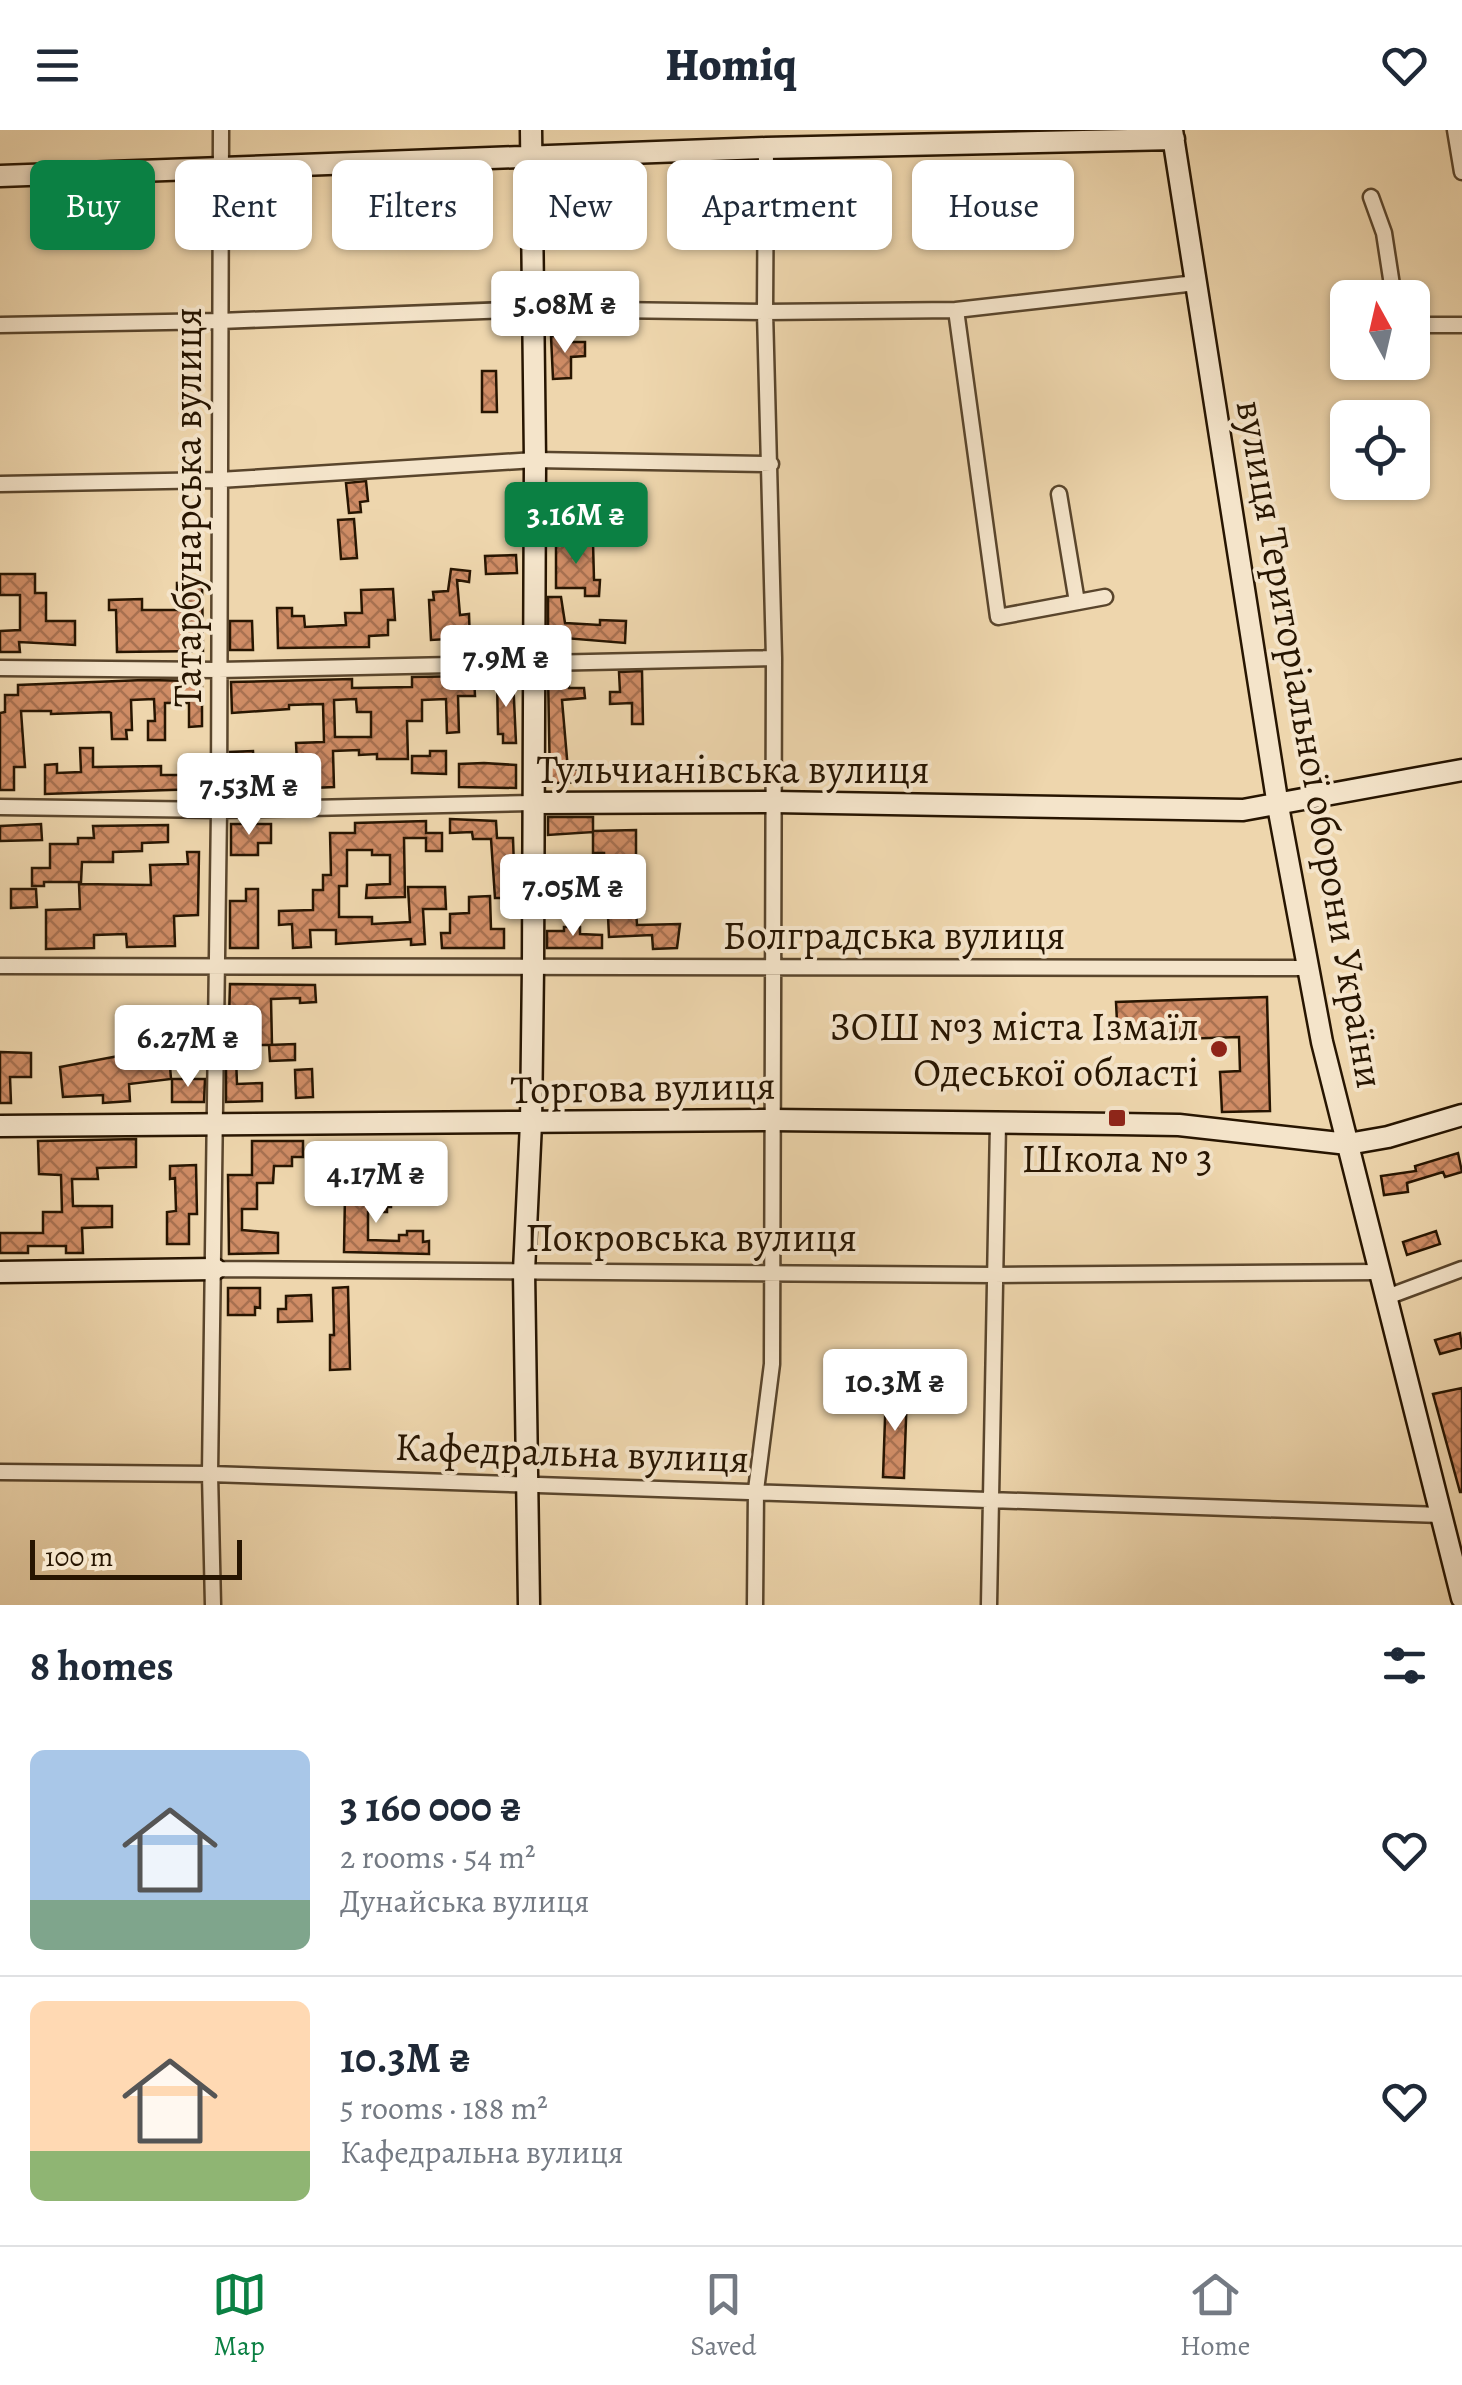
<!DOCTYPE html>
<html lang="en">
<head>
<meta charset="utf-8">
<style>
  body { margin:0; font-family:Alegreya,serif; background:#f6f6f7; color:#1f2937; height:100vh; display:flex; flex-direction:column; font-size:38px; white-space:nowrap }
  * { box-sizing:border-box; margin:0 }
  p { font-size:32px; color:#747a83 }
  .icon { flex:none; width:55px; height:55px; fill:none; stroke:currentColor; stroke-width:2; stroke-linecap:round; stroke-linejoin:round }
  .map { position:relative; height:1475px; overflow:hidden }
  .panel { display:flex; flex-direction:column; background:#fff; flex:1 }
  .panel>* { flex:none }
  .guide { position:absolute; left:30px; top:30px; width:1402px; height:90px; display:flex; gap:20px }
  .needle { width:65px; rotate:352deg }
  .controls { position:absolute; left:1330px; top:150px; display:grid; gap:20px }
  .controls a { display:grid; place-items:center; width:100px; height:100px; border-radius:15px; background:#fff; box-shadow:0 2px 8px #0004; font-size:50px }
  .scale { position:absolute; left:30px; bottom:25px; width:212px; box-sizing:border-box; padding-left:10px; border:5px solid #271501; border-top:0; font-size:28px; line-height:35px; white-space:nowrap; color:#271501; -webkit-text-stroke:8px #f4e4ca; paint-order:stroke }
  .price { position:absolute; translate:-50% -85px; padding:0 22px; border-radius:10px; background:#fff; color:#222; font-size:32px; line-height:65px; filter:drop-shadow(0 2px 5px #0008) }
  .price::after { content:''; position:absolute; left:50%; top:60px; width:30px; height:22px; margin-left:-15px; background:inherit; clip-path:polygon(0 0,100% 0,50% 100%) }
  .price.active { background:#0b8043; color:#fff }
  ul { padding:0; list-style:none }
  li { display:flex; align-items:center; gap:30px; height:250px; padding:0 30px }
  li+li { border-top:2px solid #e0e1e3 }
  li span { display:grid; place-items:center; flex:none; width:280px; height:200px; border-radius:15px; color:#555 }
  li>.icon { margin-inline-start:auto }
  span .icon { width:120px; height:120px; fill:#fffc; stroke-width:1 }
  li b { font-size:42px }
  h2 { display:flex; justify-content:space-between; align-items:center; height:120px; padding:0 30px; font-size:42px }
  .chip { padding:0 35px; border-radius:15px; background:#fff; box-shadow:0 2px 8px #0004; font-size:35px; line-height:90px }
  .chip.active { background:#0b8043; color:#fff }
  header { display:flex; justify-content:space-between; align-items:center; height:130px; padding:0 30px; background:#fff; font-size:45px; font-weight:800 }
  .menu { display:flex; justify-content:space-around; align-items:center; height:140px; border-top:2px solid #e0e1e3; background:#fff; font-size:28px; color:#747a83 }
  .menu a { display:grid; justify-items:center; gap:5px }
  .menu .active { color:#0b8043 }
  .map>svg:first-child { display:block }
  .building { fill:url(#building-cross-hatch); stroke:#271501; stroke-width:2.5; fill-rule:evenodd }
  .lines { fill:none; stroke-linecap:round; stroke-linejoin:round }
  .street-casing { stroke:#59452c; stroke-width:19 }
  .secondary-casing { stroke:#271501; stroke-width:25 }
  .street { stroke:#f4e4ca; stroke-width:14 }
  .secondary { stroke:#f4e4ca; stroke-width:20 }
  .poi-dot { fill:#8f2418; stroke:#f4e4ca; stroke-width:4 }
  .labels { text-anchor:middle; stroke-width:8; stroke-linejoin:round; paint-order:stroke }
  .street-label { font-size:40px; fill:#271501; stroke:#f4e4ca }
  .poi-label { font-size:40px; fill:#271501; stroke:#f4e4ca; text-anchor:end }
</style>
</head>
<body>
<header><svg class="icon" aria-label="menu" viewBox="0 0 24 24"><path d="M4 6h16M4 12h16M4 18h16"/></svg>Homiq<svg class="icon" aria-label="heart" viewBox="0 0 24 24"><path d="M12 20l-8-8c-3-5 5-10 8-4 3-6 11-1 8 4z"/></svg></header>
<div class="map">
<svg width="1462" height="1475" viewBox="0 0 1462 1475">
  <defs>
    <pattern id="building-cross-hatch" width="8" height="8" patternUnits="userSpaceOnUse" patternTransform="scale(2.5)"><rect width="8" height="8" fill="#cf8c65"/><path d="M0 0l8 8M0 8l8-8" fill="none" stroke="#a87151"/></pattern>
  </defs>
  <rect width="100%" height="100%" fill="#eed6ad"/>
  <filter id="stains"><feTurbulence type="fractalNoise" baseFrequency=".002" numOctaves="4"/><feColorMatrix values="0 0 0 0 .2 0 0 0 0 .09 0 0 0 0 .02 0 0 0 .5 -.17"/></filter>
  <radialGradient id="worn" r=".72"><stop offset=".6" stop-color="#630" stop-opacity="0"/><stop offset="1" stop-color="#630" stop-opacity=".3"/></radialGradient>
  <!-- building -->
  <path class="building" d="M597 73 598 100H582V74Z
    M551 206H563V212H585V226L571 227V248L553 249Z
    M482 241H496L497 282H482Z
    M366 351 368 371 360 372 361 382 349 383 346 353Z
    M354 389 357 428 341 429 338 390Z
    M556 412H593L594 450H600L599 466H585V458H556Z
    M516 425 517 443 486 444 485 426Z
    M451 439 470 441 469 452 457 450 460 485 469 484 470 513 448 514V509L431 510 429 470H434L433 462 448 461Z
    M0 444H35V463H46V491H75V515L19 512 20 522H0V501L20 500V465H0Z
    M202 452 203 521 117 522 116 480H109V470L142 469V480H177V453Z
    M393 459 395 490H388V505L369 506V517L278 518 277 478H292V486H304L305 497 346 495 345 483H362L361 460Z
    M548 467H561L565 493 600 495V490L626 491 625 513 565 508V512H548Z
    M230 491H252L253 520H230Z
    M642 541 643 594H632V573L610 574V562H620L619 542Z
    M568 543 569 558H584L585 568 562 570 568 640 591 639 592 652 550 653 548 544Z
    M474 546 475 566H458L459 602 447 603 446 569 422 570V591H407L408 629H377V624L359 625V620L333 621 334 657 289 659 288 652 254 653V658L231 659 230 622 253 621 254 637 288 636V633H297L296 613 324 612 323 574 289 575V579L232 583 231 552 352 549V558L412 557V547ZM356 569 357 582H371V607H335L334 570Z
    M497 548H513L516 613H503V604H498Z
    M144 550 202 551V596L189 597V573H165V610H148V591H155L154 569 131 570 132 600H126L127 609H112L111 583 109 582 51 584V581H21L25 637H14V660H0V583L5 582V565H18V555Z
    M80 618H93V637L161 636V645H187V633H200V659L45 664V635L57 634V643L81 642Z
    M430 621H446V644L412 643V626H430Z
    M484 633 516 635V658L459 657V634Z
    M548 687H593V701L636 700V727H604V723H593V702L548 705Z
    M450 689 496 691 497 708H513L515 768H495L491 709H473L472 702 450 703Z
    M426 691V703H442V721H426V708H404L405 767 366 768 367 755 390 754V725H372V720H347V756H339V787H372V794L410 792 408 757H445L446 779H423L425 814 411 815V809L336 814V800H310L311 817 293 818 292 794 279 795V781L313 780V760H323V745H331L330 703H355V693Z
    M41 694 42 710 0 711V696Z
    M231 694H271V713H258V725H231Z
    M168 695V712L142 713V721L113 722V732H82L81 752H44V756H32V738H50V714H78V708H94L93 696Z
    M187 722H199L198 785 174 786 175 816 127 817 126 804 94 805V818L46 819V780L80 779 79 754 151 755 150 735 188 734Z
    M552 731H581V764H576V775L558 774V753H552Z
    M11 759H36L37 777 11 778Z
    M246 759H258V818H230V771H246Z
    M490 766 491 799H504V818H442L441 803H450V784L469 783V767Z
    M636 779 637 795 680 794 677 818 653 819 652 805 609 807 608 786 617 785V780Z
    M564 797H580V804L602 805V818H547V801H564Z
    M230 854 315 855 316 872 300 873V868L271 869 272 915H243V921H228Z
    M1267 867 1270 981 1222 982 1220 942 1240 941 1239 907 1118 911 1116 872Z
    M128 911H168L171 949 129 954 130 971 103 973V965L63 967 60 937 129 924Z
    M295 914V930L270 931 269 915Z
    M0 922 31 923V947H10L11 973H0Z
    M226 927H236L237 954 262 953V971L226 972Z
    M312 939 313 967 296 968 295 940Z
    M172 949H205L204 972H172Z
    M136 1009V1037L97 1038 98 1049H72L73 1076H112V1097L82 1098 83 1123H66V1116H28V1123H0V1103H43V1082H62L61 1045 39 1044 38 1011Z
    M252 1011H303V1027H292V1036H274L273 1053H257V1079H242V1100L278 1103V1123L229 1124 228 1045H252Z
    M1458 1023 1462 1042 1445 1047 1443 1042 1407 1053 1408 1062 1384 1065 1381 1046 1416 1041 1415 1036Z
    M196 1035 197 1084H189V1114H167V1082L176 1081 175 1048 170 1049V1036Z
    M369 1049H381V1065H391V1077H387V1082H368V1110L399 1111V1105H407V1101H423V1112L429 1111V1124L344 1122 345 1064H369Z
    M1436 1101 1440 1114 1407 1125 1403 1112Z
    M348 1157 350 1239 330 1240V1205H334L333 1158Z
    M228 1158H260V1178L255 1177V1185H228Z
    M311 1165 312 1191 278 1192V1179H286V1166Z
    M1460 1203 1462 1218 1440 1224 1435 1210Z
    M1462 1258V1362H1460L1433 1264Z
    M886 1260H907L904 1348 883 1347Z"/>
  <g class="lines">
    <!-- street casing -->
    <g class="street-casing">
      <path id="street" d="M1455 0 1462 42
        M1371 67 1384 103 1394 168
        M956 180 998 487 1105 467
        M0 195 220 191 533 179 765 182 956 180 1196 153
        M1412 195H1462
        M0 354 219 350 535 330 771 334
        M1059 364 1077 472
        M0 538 218 540 774 528
        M0 677 219 680 532 673
        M0 836 1307 838
        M215 1139 994 1145 1381 1142
        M1387 1167 1462 1139
        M0 1342 210 1344 1441 1385
        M213 1475 210 1344 219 680 221 0
        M755 1475 756 1360 772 1234 774 528 765 182 766 18
        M989 1475 998 993"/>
    </g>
    <!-- secondary casing -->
    <g class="secondary-casing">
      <path id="secondary" d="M1172 0 1278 676 1322 912 1462 1468
        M0 46 766 18 1174 9
        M532 673 774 672 1243 680 1462 640
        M0 996 772 990 1118 994 1179 995 1348 1014 1388 1007 1462 985
        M0 1142 215 1139
        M529 1475 524 1141 531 993 533 837 535 330 531 0"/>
    </g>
    <!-- street -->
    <use href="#street" class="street"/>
    <!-- secondary -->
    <use href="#secondary" class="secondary"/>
  </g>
  <!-- markers -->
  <g class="poi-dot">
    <circle cx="1219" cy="919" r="10"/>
    <rect x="1107" y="978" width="20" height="20" rx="5"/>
  </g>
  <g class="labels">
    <!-- street labels -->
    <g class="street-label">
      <text transform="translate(187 377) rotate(-90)" y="14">Татарбунарська вулиця</text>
      <text transform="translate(1311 614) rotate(80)" y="14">вулиця Територіальної оборони України</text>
      <text x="733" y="653">Тульчианівська вулиця</text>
      <text x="894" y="819">Болградська вулиця</text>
      <text transform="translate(643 957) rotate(-1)" y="14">Торгова вулиця</text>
      <text x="691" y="1121">Покровська вулиця</text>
      <text transform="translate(572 1322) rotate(2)" y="14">Кафедральна вулиця</text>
    </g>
    <!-- poi labels -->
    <g class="poi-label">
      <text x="1199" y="910">ЗОШ №3 міста Ізмаїл<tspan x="1199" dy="46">Одеської області</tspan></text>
      <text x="1117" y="1042" text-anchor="middle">Школа № 3</text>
    </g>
  </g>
  <rect width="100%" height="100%" filter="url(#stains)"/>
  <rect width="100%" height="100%" fill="url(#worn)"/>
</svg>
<div class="controls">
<a><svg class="needle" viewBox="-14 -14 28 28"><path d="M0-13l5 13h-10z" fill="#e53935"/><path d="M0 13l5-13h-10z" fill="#747a83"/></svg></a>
<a><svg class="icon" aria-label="locate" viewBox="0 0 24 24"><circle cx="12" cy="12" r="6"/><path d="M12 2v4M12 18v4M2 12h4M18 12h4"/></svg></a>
</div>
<div class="scale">100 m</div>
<b class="price" style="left:565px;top:226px">5.08M ₴</b>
<b class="price active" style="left:576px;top:437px">3.16M ₴</b>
<b class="price" style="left:506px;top:580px">7.9M ₴</b>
<b class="price" style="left:249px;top:708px">7.53M ₴</b>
<b class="price" style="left:573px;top:809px">7.05M ₴</b>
<b class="price" style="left:188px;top:960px">6.27M ₴</b>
<b class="price" style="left:376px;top:1096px">4.17M ₴</b>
<b class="price" style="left:895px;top:1304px">10.3M ₴</b>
<div class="guide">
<a class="chip active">Buy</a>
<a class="chip">Rent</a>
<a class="chip">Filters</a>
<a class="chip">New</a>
<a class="chip">Apartment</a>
<a class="chip">House</a>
</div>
</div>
<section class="panel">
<h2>8 homes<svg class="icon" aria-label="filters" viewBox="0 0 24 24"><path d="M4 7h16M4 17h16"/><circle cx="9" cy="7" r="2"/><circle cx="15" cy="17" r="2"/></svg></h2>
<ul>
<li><span style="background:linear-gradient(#a9c7e8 75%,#7fa58c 0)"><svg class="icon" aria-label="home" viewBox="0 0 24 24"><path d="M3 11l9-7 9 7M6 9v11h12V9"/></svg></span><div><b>3 160 000 ₴</b><p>2 rooms · 54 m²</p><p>Дунайська вулиця</p></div><svg class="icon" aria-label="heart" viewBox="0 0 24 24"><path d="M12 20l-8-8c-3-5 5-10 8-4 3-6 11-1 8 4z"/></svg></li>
<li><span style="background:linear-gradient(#ffd9b3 75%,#8fb573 0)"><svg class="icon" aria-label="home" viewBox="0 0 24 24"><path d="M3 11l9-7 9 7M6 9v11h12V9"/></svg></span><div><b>10.3M ₴</b><p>5 rooms · 188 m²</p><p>Кафедральна вулиця</p></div><svg class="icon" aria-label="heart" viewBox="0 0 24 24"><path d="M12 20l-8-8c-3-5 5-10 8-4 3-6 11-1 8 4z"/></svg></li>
</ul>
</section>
<nav class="menu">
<a class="active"><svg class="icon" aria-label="map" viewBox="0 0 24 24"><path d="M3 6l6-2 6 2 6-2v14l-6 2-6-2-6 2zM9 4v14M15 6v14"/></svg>Map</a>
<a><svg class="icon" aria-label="saved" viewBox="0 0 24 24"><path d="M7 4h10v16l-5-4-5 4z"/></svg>Saved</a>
<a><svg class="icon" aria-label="home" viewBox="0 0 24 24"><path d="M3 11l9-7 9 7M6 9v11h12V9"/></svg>Home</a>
</nav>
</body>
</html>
